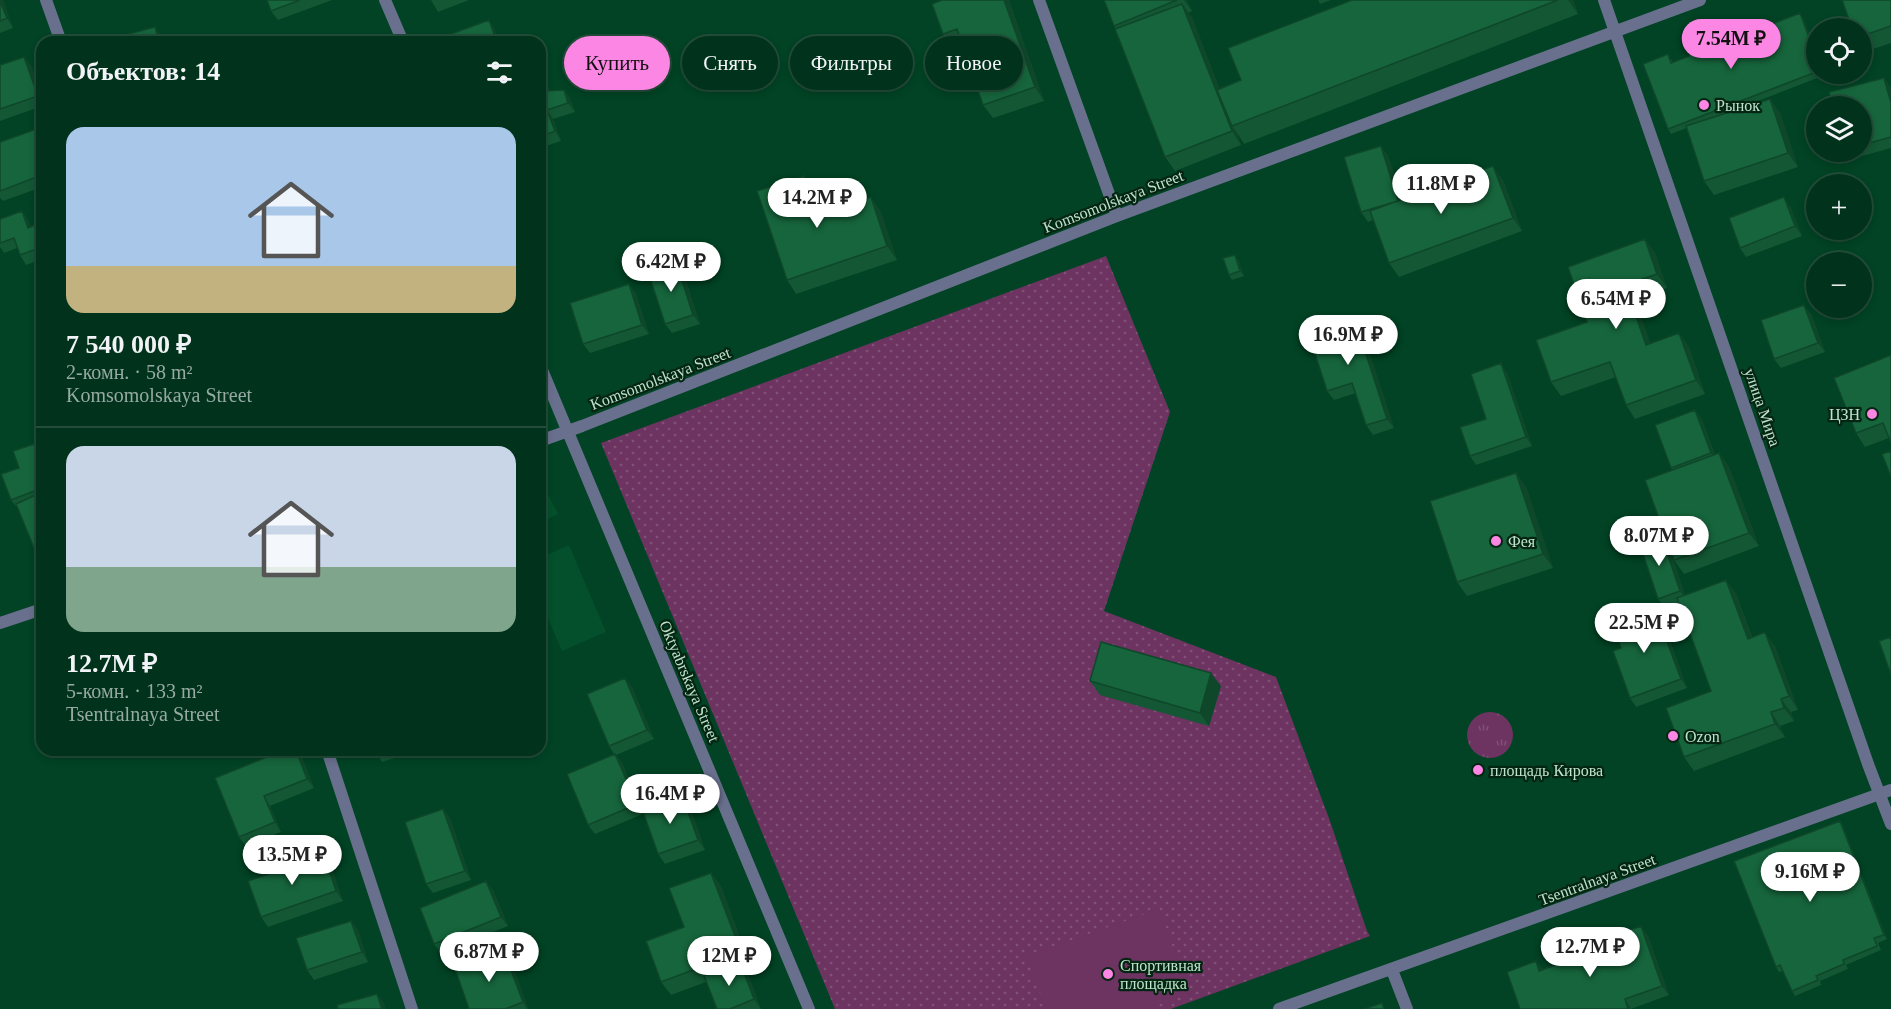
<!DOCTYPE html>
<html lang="ru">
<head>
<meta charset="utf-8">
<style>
  body { margin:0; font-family:Georgia,serif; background:#0b3a24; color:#f1f3f6; height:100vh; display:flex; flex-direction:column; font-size:22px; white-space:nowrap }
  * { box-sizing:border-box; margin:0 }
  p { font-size:20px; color:#96aaa3 }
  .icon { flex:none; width:33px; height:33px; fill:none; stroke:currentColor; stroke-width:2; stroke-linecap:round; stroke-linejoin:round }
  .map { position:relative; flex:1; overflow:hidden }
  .side { position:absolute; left:36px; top:36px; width:510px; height:720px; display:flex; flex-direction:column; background:#01321b; border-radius:18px; box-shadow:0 3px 9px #0003,0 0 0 2px #234d3a }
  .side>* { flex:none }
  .hud { position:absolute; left:564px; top:36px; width:570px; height:54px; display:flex; gap:12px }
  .buttons { position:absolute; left:1806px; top:18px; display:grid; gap:12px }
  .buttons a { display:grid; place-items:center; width:66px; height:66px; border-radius:50%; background:#01321b; box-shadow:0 3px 9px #0003,0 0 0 2px #234d3a; font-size:30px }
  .price { position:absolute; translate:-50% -51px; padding:0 14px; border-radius:21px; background:#fff; color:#222; font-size:20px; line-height:39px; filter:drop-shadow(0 2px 3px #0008) }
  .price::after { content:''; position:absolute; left:50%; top:36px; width:18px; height:14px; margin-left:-9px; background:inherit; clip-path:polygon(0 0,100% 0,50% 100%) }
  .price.on { background:#fc86e4; color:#111 }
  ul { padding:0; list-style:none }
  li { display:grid; align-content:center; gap:12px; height:318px; padding:0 30px }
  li+li { border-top:2px solid #234d3a }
  li span { display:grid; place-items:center; height:186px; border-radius:18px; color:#555 }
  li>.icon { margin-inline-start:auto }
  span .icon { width:108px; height:108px; fill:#fffc; stroke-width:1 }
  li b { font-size:26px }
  h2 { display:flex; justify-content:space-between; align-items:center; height:72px; padding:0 30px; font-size:26px }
  .tag { padding:0 21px; border-radius:27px; background:#01321b; box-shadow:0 3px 9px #0003,0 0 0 2px #234d3a; font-size:21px; line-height:54px }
  .tag.on { background:#fc86e4; color:#111 }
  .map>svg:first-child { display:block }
  .built { fill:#044f2c }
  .grass { fill:url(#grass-tufts) }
  .park { fill:url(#park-dots) }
  .garden { fill:#6d3361 }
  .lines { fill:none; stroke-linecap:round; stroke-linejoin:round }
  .street { stroke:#69708d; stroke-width:12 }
  .wall { fill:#135734 }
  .shaded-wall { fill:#0f472a }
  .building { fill:#16653c; stroke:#0f472a; stroke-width:1.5 }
  .poi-dot { fill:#fc86e4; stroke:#052513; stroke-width:2 }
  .labels { text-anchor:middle; stroke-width:4.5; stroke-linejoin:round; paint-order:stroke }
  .poi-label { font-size:16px; fill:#bee3ca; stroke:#052513; text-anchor:start }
  .street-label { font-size:16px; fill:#bee3ca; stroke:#052513 }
</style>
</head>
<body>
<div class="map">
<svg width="1891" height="1009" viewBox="0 0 1891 1009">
  <defs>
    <pattern id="grass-tufts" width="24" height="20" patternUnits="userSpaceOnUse" patternTransform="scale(1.5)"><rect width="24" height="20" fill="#6d3361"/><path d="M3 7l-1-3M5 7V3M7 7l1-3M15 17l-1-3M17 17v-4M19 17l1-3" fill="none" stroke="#805076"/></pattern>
    <pattern id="park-dots" width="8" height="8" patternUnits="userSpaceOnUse" patternTransform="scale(1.5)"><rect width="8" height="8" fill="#6d3361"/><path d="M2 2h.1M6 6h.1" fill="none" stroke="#805076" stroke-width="1.8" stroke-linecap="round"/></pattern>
  </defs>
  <rect width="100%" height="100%" fill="#014324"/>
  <!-- built -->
  <path class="built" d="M540 479 558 514 540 523Z
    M569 545 606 632 562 651 540 600V558Z"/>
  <!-- grass -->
  <path class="grass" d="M1467 735a23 23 0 1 1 46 0a23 23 0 1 1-46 0Z"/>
  <!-- park -->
  <path class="park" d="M1106 256 1170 412 1104 611 1276 677 1330 821 1367 931 1370 936 1171 1009H835L601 443Z"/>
  <!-- garden -->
  <path class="garden" d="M1159 909 1189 993 1144 1009H1046L1027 956Z"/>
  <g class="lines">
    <!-- street -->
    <path class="street" d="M46 0 61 42
      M385 0 403 42
      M1039 0 1117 216
      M1604 0 1868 764 1891 824
      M540 365 809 1009
      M540 441 582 426 1117 216 1700 0
      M0 623 42 609
      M327 750 412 1009
      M1392 970 1407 1009
      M1279 1009 1891 790"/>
  </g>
  <!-- wall -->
  <path class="wall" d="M0 0H3L13 28 0 33Z
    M267 0H332L278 20 271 11Z
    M431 0H469L438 12Z
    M942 0H1009L1044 101 993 118 983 105 962 44 952 48 943 34Z
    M1104 0H1187L1192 11 1188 13 1192 17 1219 89 1241 80 1352 0H1573L1578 14 1244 144 1237 133 1241 145 1175 171 1165 157 1116 29 1114 26Z
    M1318 0H1331L1320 4Z
    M1891 0V43L1864 52 1862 47V28Z
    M1803 18 1816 52V74H1825V75L1722 115 1770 99 1780 113 1798 167 1714 195 1704 181 1687 128 1671 134 1668 129 1671 59 1673 62 1689 56 1726 38 1727 41Z
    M24 57 31 66 42 98V106L0 121V65Z
    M540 75 547 84 549 91 564 90 570 99 575 112 553 119 561 141 540 148Z
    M1884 78 1891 88V148L1851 159 1846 152H1862V106Z
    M42 127V187L3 201 0 198V142Z
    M1388 155 1401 200 1503 180 1522 231 1399 277 1389 263 1373 220 1368 222 1361 212Z
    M813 189 821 213 880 210 897 260 796 294 787 280Z
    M1790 206 1802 236 1746 257 1740 248Z
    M22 211 28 220 30 226 42 222V259L26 265 20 255 17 248 4 253 0 247V219Z
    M1645 239 1655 253 1667 288 1635 299 1650 344 1679 333 1689 347 1705 394 1635 419 1626 405 1616 377 1561 396 1551 382 1587 322Z
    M1238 259 1244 276 1232 280 1229 275Z
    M676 262 683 272 700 324 672 333 665 324Z
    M629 284 636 294 649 334 590 353 583 344Z
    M1811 314 1825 352 1781 368 1774 359Z
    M1354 317 1361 327 1394 428 1373 435 1366 425 1356 393 1334 400 1327 391Z
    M1891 355 1889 438 1865 447 1856 433Z
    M1507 373 1532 446 1476 465 1470 456Z
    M1695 410 1702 420 1715 455 1719 453 1729 467 1759 546 1684 574 1674 560 1673 470 1671 468Z
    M41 453 42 457V561L36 553 18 509 11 500 19 468Z
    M1516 473 1526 487 1553 568 1467 596 1457 582Z
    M1668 544 1685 595 1736 593 1752 637 1775 646 1798 710 1791 712 1794 721 1780 726 1785 737 1694 771 1684 757 1711 691 1679 603 1665 608 1658 599Z
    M1654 607 1661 616 1687 688 1636 707 1630 698 1621 648Z
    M1090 681 1221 686 1209 726 1100 695Z
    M632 687 654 739 616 755 622 763 643 814 595 834 588 825 614 754 609 746Z
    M202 750H239L240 752 227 757 223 750 207 758Z
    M284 750H297L301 755 314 788 270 806 281 832 246 846 239 837Z
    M375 750H420L382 762Z
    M689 804 705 850 665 864 658 854Z
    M450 818 471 880 433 893 426 884Z
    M1840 821 1843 826 1887 939 1878 943 1881 950 1846 965 1848 969 1820 981 1821 985 1795 996 1792 991 1783 971 1779 972 1776 967Z
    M324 855 330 864 343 901 268 927 261 917Z
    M711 873 721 886 750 965 744 968 747 972 761 1009H717L706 982 671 995 661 982 684 927Z
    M493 890 508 926 441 953 434 944Z
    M351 921 358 930 368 962 314 980 307 970Z
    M1648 936 1669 995 1631 1009H1520L1536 961 1542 969 1614 944Z
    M510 958 528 1009H469Z"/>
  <!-- shaded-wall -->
  <path class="shaded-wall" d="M0 0H3L13 28 7 18Z
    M1004 0H1009L1044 101 1035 87Z
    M1184 0H1187L1192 11Z
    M1568 0H1573L1578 14Z
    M1182 4 1192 17 1234 125 1232 126 1237 133 1241 145 1232 131Z
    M1800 13 1803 18 1816 52V56Z
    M489 20 495 30 500 42H497Z
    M155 27 162 37 163 42H159Z
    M24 57 31 66 42 98V101L38 96Z
    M540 75 547 84 553 100 546 91Z
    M1884 78 1891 88V103Z
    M564 90 570 99 575 112 568 103Z
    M1770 99 1780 113 1798 167 1788 153Z
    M547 110 553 119 561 141 555 131Z
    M1381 146 1388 155 1405 211 1398 201Z
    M1493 166 1503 180 1522 231 1513 218Z
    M804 176 813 189 826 228 817 214Z
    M871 197 880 210 897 260 887 246Z
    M1784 197 1790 206 1802 236 1795 226Z
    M22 211 28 220 34 237 28 228Z
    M1645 239 1655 253 1667 288 1657 274Z
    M1235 255 1238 259 1244 276 1240 271Z
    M676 262 683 272 700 324 693 315Z
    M629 284 636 294 649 334 642 325Z
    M1625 285 1635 299 1656 359 1646 345Z
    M1804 305 1811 314 1825 352 1818 343Z
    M1354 317 1361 327 1394 428 1387 419Z
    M1679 333 1689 347 1705 394 1696 380Z
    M1501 363 1507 373 1532 446 1526 437Z
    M1695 410 1702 420 1717 462 1711 453Z
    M34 444 41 453 42 457V465Z
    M1719 453 1729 467 1759 546 1749 533Z
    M1516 473 1526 487 1553 568 1543 554Z
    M1661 535 1668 544 1687 601 1680 591Z
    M1726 580 1736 593 1757 652 1748 639Z
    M1654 607 1661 616 1687 688 1681 679Z
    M1765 632 1775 646 1798 710 1789 696Z
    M1211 673 1221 686 1209 726 1200 713Z
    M625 678 632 687 654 739 647 730Z
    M1781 699 1791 712 1794 721 1784 708Z
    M1771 712 1780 726 1785 737 1775 724Z
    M296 750H297L301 755 314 788 307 779Z
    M615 754 622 763 643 814 637 804Z
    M682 795 689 804 705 850 698 840Z
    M264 796 270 806 281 832 275 822Z
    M443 809 450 818 471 880 465 871Z
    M1840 821 1843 826 1887 939 1884 935Z
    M324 855 330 864 343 901 336 891Z
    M711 873 721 886 750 965 741 952Z
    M486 881 493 890 508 926 501 917Z
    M351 921 358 930 368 962 362 952Z
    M1641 926 1648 936 1669 995 1662 986Z
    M503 949 510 958 528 1009H527L523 1002Z
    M1536 961 1543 971H1539Z
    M740 962 747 972 761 1009 754 999Z
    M377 994 384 1003 386 1009H382Z
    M1625 999 1631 1009H1628Z"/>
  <!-- building -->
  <path class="building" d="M267 0H300L271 11Z
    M942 0H1004L1035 87 983 105 957 29 943 34 932 4Z
    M1104 0H1177L1114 26Z
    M1352 0H1558L1232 126 1217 90 1241 80 1228 48Z
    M1842 0H1891V26L1862 36V28H1852Z
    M0 1 7 18 0 21Z
    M1182 4 1232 131 1165 157 1115 29Z
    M1800 13 1816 56V72L1668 129 1643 64 1668 54 1671 63 1689 56 1686 47 1723 33 1726 42Z
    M489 20 497 42H442L440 38Z
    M155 27 159 42H98Z
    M24 57 38 96 0 109V65Z
    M540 75 546 91 564 90 568 103 547 110 555 131 540 137Z
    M1884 78 1891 103V137L1862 145V106H1833L1829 92Z
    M1770 99 1788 153 1704 181 1686 126Z
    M42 127V175L0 191V142Z
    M1381 146 1398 201 1361 212 1344 157Z
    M1493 166 1513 218 1389 263 1370 211Z
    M804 176 817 214 871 197 887 246 787 280 757 191Z
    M1784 197 1795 226 1740 248 1729 218Z
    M22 211 28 228 42 222V247L20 255 14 238 0 243V219Z
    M1645 239 1657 274 1625 285 1646 345 1679 333 1696 380 1626 405 1610 362 1551 382 1536 340 1587 322 1568 267Z
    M1235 255 1240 271 1229 275 1223 258Z
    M676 262 693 315 665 324 648 272Z
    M629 284 642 325 583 344 570 303Z
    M1804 305 1818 343 1774 359 1761 320Z
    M1354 317 1387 419 1366 425 1352 383 1327 391 1308 332Z
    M1891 355V443L1883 423 1856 433 1834 378Z
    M1501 363 1526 437 1470 456 1460 427 1486 419 1471 374Z
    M1695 410 1711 453 1671 468 1655 425Z
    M34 444 42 465V488L11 500 1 474 19 468 13 451Z
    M1891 451V477L1882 454Z
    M1719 453 1749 533 1674 560 1645 480Z
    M1516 473 1543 554 1457 582 1430 501Z
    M42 492V550L36 553 16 504Z
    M1661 535 1680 591 1658 599 1639 542Z
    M1726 580 1748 639 1765 632 1789 696 1781 699 1784 708 1771 712 1775 724 1684 757 1666 708 1711 691 1677 598Z
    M1654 607 1681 679 1630 698 1613 651 1621 648 1612 623Z
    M1891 637V675L1879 641Z
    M1101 642 1211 673 1200 713 1090 681Z
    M625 678 647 730 609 746 587 694Z
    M202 750H210L203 753Z
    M284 750H296L307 779 264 796 275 822 239 837 215 778Z
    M615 754 637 804 588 825 567 774Z
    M682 795 698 840 658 854 642 809Z
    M443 809 465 871 426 884 405 822Z
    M1840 821 1884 935 1874 938 1877 946 1843 960 1844 964 1816 976 1818 980 1792 991 1780 965 1776 967 1734 861Z
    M324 855 336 891 261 917 248 881Z
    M711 873 741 952 661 982 646 941 684 927 669 888Z
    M486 881 501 917 434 944 420 908Z
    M351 921 362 952 307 970 296 938Z
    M1641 926 1662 986 1625 999 1628 1009H1520L1507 972 1536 961 1539 971 1614 944 1611 937Z
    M503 949 523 1002 505 1009H469L454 966Z
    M740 962 754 999 730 1009H717L704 976Z
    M377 994 382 1009H338L337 1005Z
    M1382 1003 1384 1009H1364Z"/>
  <!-- markers -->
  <g class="poi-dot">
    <circle cx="1704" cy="105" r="6"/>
    <circle cx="1872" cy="414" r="6"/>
    <circle cx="1496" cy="541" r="6"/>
    <circle cx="1673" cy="736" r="6"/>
    <circle cx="1478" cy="770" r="6"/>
    <circle cx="1108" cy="974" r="6"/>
  </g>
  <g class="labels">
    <!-- poi labels -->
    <g class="poi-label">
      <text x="1716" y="111">Рынок</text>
      <text x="1860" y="420" text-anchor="end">ЦЗН</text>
      <text x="1508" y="547">Фея</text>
      <text x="1685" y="742">Ozon</text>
      <text x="1490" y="776">площадь Кирова</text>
      <text x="1120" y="971">Cпортивная<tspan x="1120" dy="18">площадка</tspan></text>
    </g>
    <!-- street labels -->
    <g class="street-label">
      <text transform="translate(1113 201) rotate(-21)" y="6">Komsomolskaya Street</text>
      <text transform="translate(660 378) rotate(-21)" y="6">Komsomolskaya Street</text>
      <text transform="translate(1763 407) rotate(71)" y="6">улица Мира</text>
      <text transform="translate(690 681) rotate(67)" y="6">Oktyabrskaya Street</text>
      <text transform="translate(1597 879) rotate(-20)" y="6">Tsentralnaya Street</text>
    </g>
  </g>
</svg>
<div class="buttons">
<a><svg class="icon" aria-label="locate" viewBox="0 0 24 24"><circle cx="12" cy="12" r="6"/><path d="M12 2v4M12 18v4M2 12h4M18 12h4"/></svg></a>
<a><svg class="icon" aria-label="layers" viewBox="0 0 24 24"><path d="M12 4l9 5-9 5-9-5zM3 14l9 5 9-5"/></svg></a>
<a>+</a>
<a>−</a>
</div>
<b class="price on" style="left:1731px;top:70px">7.54M ₽</b>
<b class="price" style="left:1441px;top:215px">11.8M ₽</b>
<b class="price" style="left:817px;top:229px">14.2M ₽</b>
<b class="price" style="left:671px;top:293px">6.42M ₽</b>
<b class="price" style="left:1616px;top:330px">6.54M ₽</b>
<b class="price" style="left:1348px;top:366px">16.9M ₽</b>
<b class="price" style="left:1659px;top:567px">8.07M ₽</b>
<b class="price" style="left:1644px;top:654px">22.5M ₽</b>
<b class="price" style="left:670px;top:825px">16.4M ₽</b>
<b class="price" style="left:292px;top:886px">13.5M ₽</b>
<b class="price" style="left:1810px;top:903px">9.16M ₽</b>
<b class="price" style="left:1590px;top:978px">12.7M ₽</b>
<b class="price" style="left:489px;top:983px">6.87M ₽</b>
<b class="price" style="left:729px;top:987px">12M ₽</b>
<div class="hud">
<a class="tag on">Купить</a>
<a class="tag">Снять</a>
<a class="tag">Фильтры</a>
<a class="tag">Новое</a>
</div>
<section class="side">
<h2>Объектов: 14<svg class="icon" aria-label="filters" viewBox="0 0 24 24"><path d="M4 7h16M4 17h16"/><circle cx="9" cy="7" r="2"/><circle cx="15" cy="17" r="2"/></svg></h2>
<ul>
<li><span style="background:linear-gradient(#a9c7e8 75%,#c2b280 0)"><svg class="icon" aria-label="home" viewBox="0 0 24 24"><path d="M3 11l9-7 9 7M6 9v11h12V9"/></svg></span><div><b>7 540 000 ₽</b><p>2-комн. · 58 m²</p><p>Komsomolskaya Street</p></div></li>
<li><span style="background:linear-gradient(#c9d6e8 65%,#7fa58c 0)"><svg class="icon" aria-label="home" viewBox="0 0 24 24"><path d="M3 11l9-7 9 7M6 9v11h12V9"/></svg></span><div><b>12.7M ₽</b><p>5-комн. · 133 m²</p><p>Tsentralnaya Street</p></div></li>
</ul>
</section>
</div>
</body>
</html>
